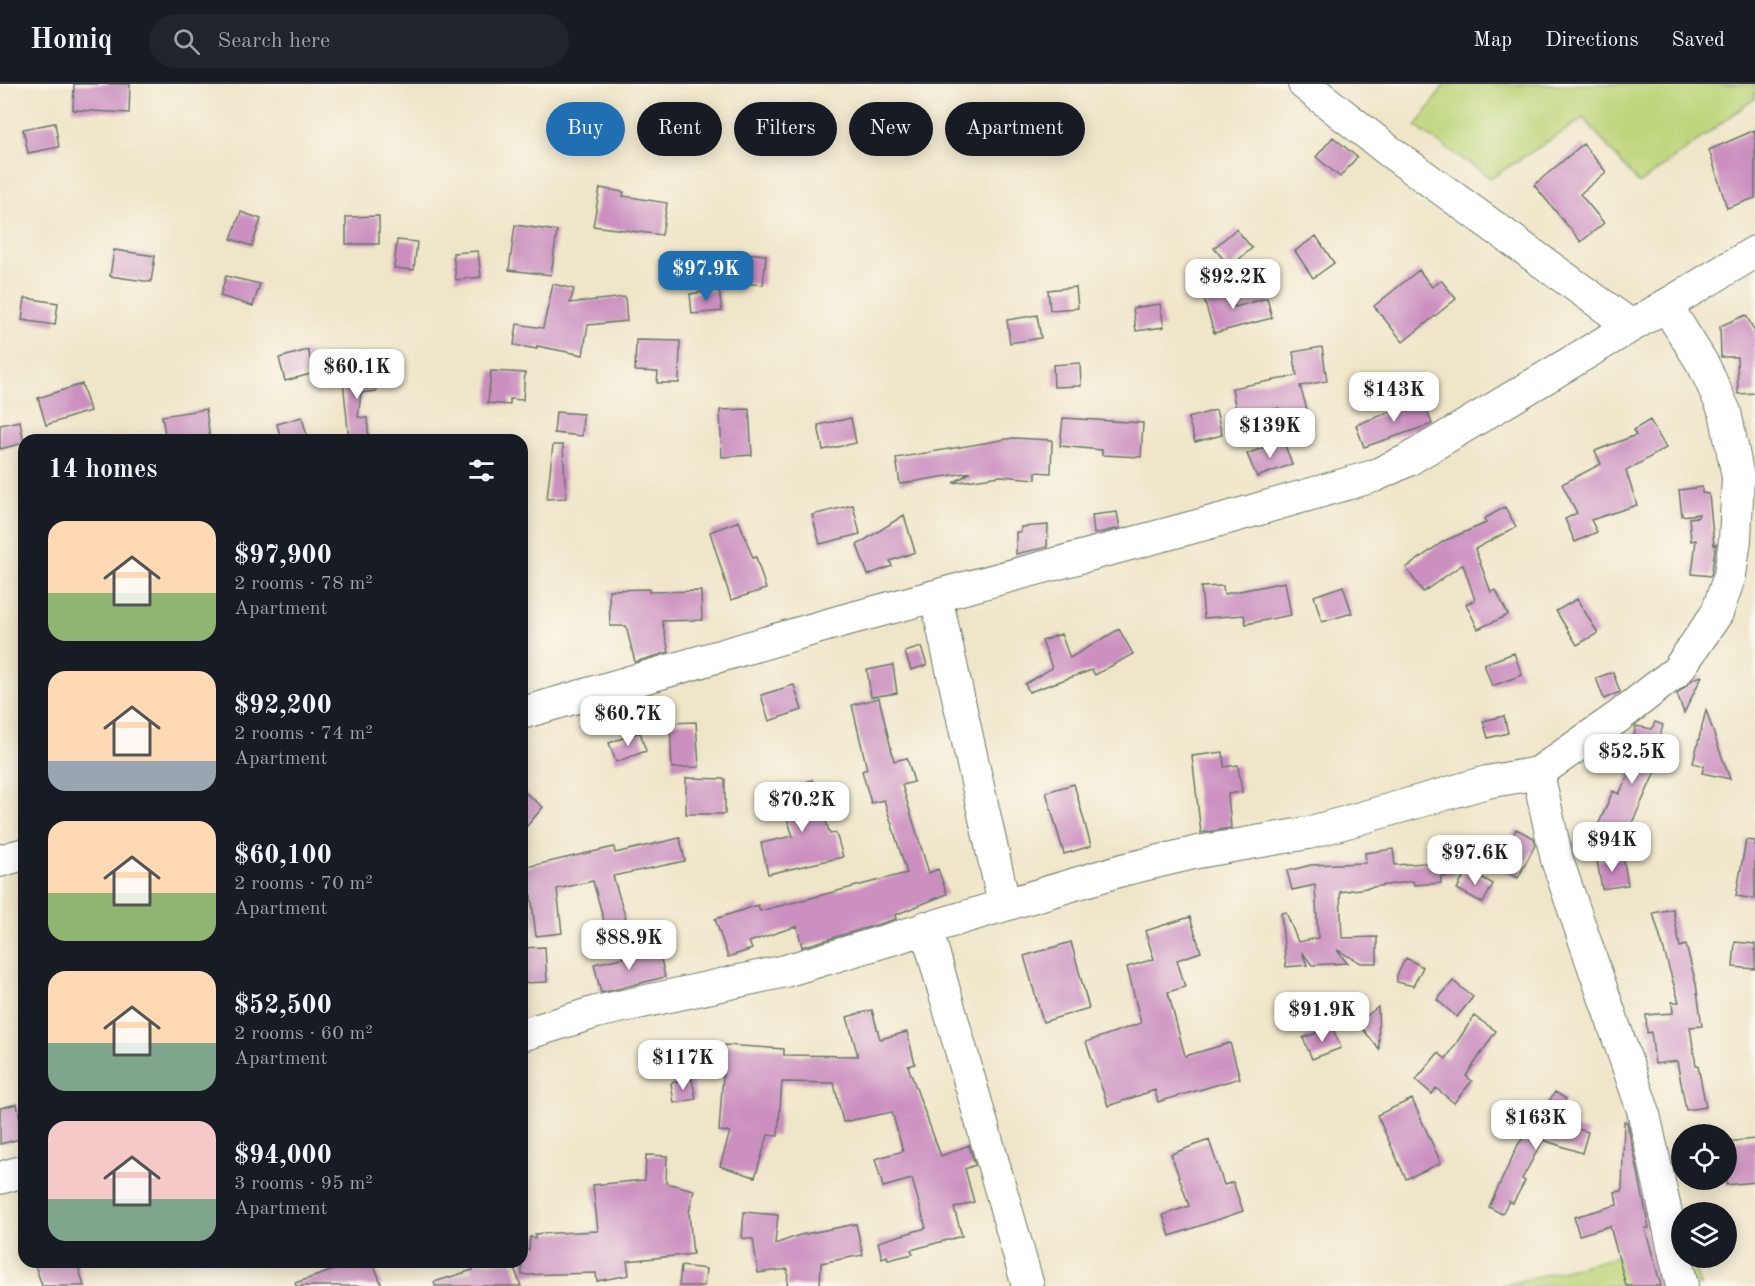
<!DOCTYPE html>
<html lang="en">
<head>
<meta charset="utf-8">
<style>
  body { margin:0; font-family:"Old Standard TT",serif; background:#20242c; color:#f1f3f6; height:100vh; display:flex; flex-direction:column; font-size:22px; white-space:nowrap }
  * { box-sizing:border-box; margin:0 }
  p { font-size:20px; color:#9ea1a6 }
  .icon { flex:none; width:33px; height:33px; fill:none; stroke:currentColor; stroke-width:2; stroke-linecap:round; stroke-linejoin:round }
  .map { position:relative; flex:1; overflow:hidden }
  .sheet { position:absolute; left:18px; top:350px; width:510px; height:834px; display:flex; flex-direction:column; background:#171b24; border-radius:18px; box-shadow:0 3px 15px #0003 }
  .sheet>* { flex:none }
  .guide { position:absolute; left:546px; top:18px; width:570px; height:54px; display:flex; gap:12px }
  .tools { position:absolute; left:1671px; top:1040px; display:grid; gap:12px }
  .tools a { display:grid; place-items:center; width:66px; height:66px; border-radius:50%; background:#171b24; box-shadow:0 3px 15px #0003; font-size:30px }
  .price { position:absolute; translate:-50% -51px; padding:0 14px; border-radius:12px; background:#fff; color:#222; font-size:20px; line-height:39px; filter:drop-shadow(0 2px 3px #0008) }
  .price::after { content:''; position:absolute; left:50%; top:36px; width:18px; height:14px; margin-left:-9px; background:inherit; clip-path:polygon(0 0,100% 0,50% 100%) }
  .price.on { background:#1f6fb2; color:#fff }
  ul { padding:0; list-style:none }
  li { display:flex; align-items:center; gap:18px; height:150px; padding:0 30px }
  li span { display:grid; place-items:center; flex:none; width:168px; height:120px; border-radius:18px; color:#555 }
  li>.icon { margin-inline-start:auto }
  span .icon { width:72px; height:72px; fill:#fffc; stroke-width:1 }
  li b { font-size:26px }
  h2 { display:flex; justify-content:space-between; align-items:center; height:72px; padding:0 30px; font-size:26px }
  .pill { padding:0 21px; border-radius:27px; background:#171b24; box-shadow:0 3px 15px #0003; font-size:21px; line-height:54px }
  .pill.on { background:#1f6fb2; color:#fff }
  header { display:flex; align-items:center; gap:36px; box-sizing:border-box; height:84px; padding:0 30px; background:#171b24; border-bottom:2px solid #363941 }
  header strong { font-size:28px }
  nav { display:flex; gap:33px; margin-inline-start:auto; font-size:21px }
  .search { width:420px; height:54px; background:#20242c; display:flex; align-items:center; gap:15px; box-sizing:border-box; padding:0 21px; border-radius:33px; color:#9ea1a6; font-size:22px }
  .map>svg:first-child { display:block }
  .green { fill:#bdd67b; stroke:#6e8a58; stroke-width:1.5 }
  .building { fill:#cb8fc0 }
  .lines { fill:none; stroke-linecap:round; stroke-linejoin:round }
  .minor-casing { stroke:#687868; stroke-width:34 }
  .minor { stroke:#fff; stroke-width:32 }
</style>
</head>
<body>
<header>
<strong>Homiq</strong>
<div class="search"><svg class="icon" aria-label="search" viewBox="0 0 24 24"><circle cx="10" cy="10" r="6"/><path d="M15 15l6 6"/></svg>Search here</div>
<nav><a>Map</a><a>Directions</a><a>Saved</a></nav>
</header>
<div class="map">
<svg width="1755" height="1202" viewBox="0 0 1755 1202">
  <rect width="100%" height="100%" fill="#fbf7ec"/>
  <filter id="ink" filterUnits="userSpaceOnUse"><feTurbulence type="fractalNoise" baseFrequency=".0167" numOctaves="2"/><feDisplacementMap in="SourceGraphic" scale="12" xChannelSelector="R" yChannelSelector="G"/><feConvolveMatrix kernelMatrix="1 2 1 2 8 2 1 2 1" color-interpolation-filters="sRGB"/></filter>
  <filter id="wash" filterUnits="userSpaceOnUse"><feTurbulence type="fractalNoise" baseFrequency=".008" numOctaves="4" result="noise"/><feDisplacementMap in="SourceGraphic" scale="24" xChannelSelector="R" yChannelSelector="G"/><feGaussianBlur stdDeviation="1.35" result="paint"/><feColorMatrix in="noise" values="0 0 0 0 0 0 0 0 0 0 0 0 0 0 0 0 0 1.4 0 .05"/><feComposite in="paint" operator="in"/></filter>
  <g filter="url(#wash)">
    <rect width="100%" height="100%" fill="#efe5c8"/>
    <!-- green -->
    <path class="green" d="M1445 0H1755V14L1639 100 1584 34 1491 94 1416 43Z
      M1681 1157 1692 1173 1700 1202H1500Z"/>
    <g id="blocks">
      <!-- building -->
      <path class="building" d="M74 0H130L129 29 73 26Z
        M55 39 59 63 28 69 23 45Z
        M1755 46V114L1727 124 1709 66Z
        M1333 53 1357 73 1340 93 1316 73Z
        M1583 60 1606 88 1580 110 1604 139 1581 158 1534 101Z
        M600 104 624 108 623 112 667 119 662 151 593 142Z
        M241 128 261 135 252 162 231 155Z
        M379 132V160H346V133Z
        M515 141 557 147 551 191 509 186Z
        M1236 145 1252 164 1230 183 1214 164Z
        M1316 152 1334 179 1313 194 1295 167Z
        M397 156 417 158 414 186 394 184Z
        M114 166 155 172 151 198 110 192Z
        M478 167 481 193 456 196 453 169Z
        M746 169 766 171 763 201 745 199Z
        M1419 186 1432 203 1441 196 1456 215 1403 258 1374 222Z
        M226 192 260 200 253 222 220 212Z
        M553 200 574 205 570 219 625 213 627 237 588 241 583 271 537 262V265L514 261 517 240 543 244Z
        M1228 200 1235 223 1267 214 1272 234 1214 249 1202 208Z
        M1076 203 1078 224 1050 226 1048 206Z
        M719 206 722 227 692 230 690 210Z
        M25 214 58 219 55 241 22 236Z
        M1160 220 1164 243 1136 247 1133 224Z
        M1037 231 1041 254 1010 259 1007 236Z
        M1746 231 1755 248V309L1738 310 1737 273H1721L1720 242Z
        M636 256 680 257 679 299H657L658 288 635 287Z
        M1322 263 1327 297 1300 302 1312 342 1287 350 1279 324 1237 332 1232 304 1297 292 1293 268Z
        M308 266 314 289 285 297 279 274Z
        M1080 279 1081 302 1054 303 1053 281Z
        M373 283 376 307 361 309 358 333 367 334 369 356H349L342 286Z
        M491 287 525 289 523 316 510 315V321L488 319Z
        M82 300 90 327 46 341 38 314Z
        M1423 315 1432 340 1364 363 1356 341Z
        M206 325 210 356H166L162 332Z
        M749 325 752 371 722 373 720 326Z
        M1216 326 1222 351 1195 358 1188 334Z
        M556 328 583 330 582 352 554 349Z
        M302 333 308 356H281L277 340Z
        M851 334 856 359 823 366 818 341Z
        M1063 334 1143 339 1141 373 1102 371V366L1060 362Z
        M1650 336 1666 364 1626 387 1637 421 1591 436 1597 448 1575 458 1565 435 1577 429 1562 400 1601 380 1595 367 1636 351 1633 346Z
        M20 337 24 359 0 365V341Z
        M1013 354 1052 356 1051 389 1036 388V395L1000 392 953 399 971 388 900 400 896 374Z
        M1283 356 1292 380 1257 393 1247 370Z
        M553 361H563L566 414 547 415Z
        M1702 403V409L1709 410 1714 461 1716 460 1711 492 1692 490 1696 456 1691 457 1689 434 1698 433 1699 430 1682 432 1679 406Z
        M853 421 860 450 820 460 812 431Z
        M1505 423 1516 443 1475 465 1491 508 1496 506 1508 531 1478 545 1466 520 1475 516 1463 480 1423 508 1406 484 1444 457 1486 439 1484 435Z
        M1117 428 1120 444 1094 450 1092 431Z
        M904 431 915 468 890 477 892 482 868 491 857 461Z
        M739 437 753 474 756 473 766 505 731 516 710 448Z
        M1048 441 1047 463 1016 470V448H1021V443Z
        M1285 498 1291 531 1246 540 1244 531 1204 534 1201 503 1223 502 1224 510Z
        M1343 502 1352 529 1322 538 1314 512Z
        M649 505V508L701 507 702 536 662 537 669 568 635 578 626 542H610L609 506Z
        M1577 515 1598 549 1577 561 1556 527Z
        M1119 545 1133 570 1095 591 1092 586 1029 608 1025 600 1052 584 1042 557 1061 550 1070 574Z
        M921 563 927 581 911 586 905 568Z
        M1514 569 1522 591 1492 602 1484 580Z
        M893 581 897 609 871 613 867 586Z
        M1613 588 1620 608 1604 615 1596 594Z
        M1702 592 1684 629 1677 610 1693 595Z
        M794 601 802 626 769 637 761 611Z
        M879 614 894 677 907 674 914 698 902 701 929 789 938 785 947 810 895 831 896 835 802 863 797 842 749 858 752 865 728 873 715 835 758 821 760 827 907 789 884 716 871 719 862 687 867 685 852 621Z
        M1706 626 1717 659 1730 695 1702 689 1704 682 1693 679Z
        M1504 632 1508 649 1488 654 1483 637Z
        M696 638 699 683 672 684 670 639Z
        M1655 638 1663 641 1652 683 1656 686 1623 759 1596 746 1613 707 1619 710 1639 670 1630 668 1636 642 1652 645Z
        M640 648 646 667 616 678 609 659Z
        M1223 668 1224 683 1238 681 1242 708 1228 710 1231 744 1201 749 1192 672Z
        M686 694 725 695V730H686Z
        M812 696 830 750 836 749 843 773 768 790 761 759 793 752 778 708Z
        M1074 700 1091 762 1064 770 1046 708Z
        M522 706 543 723 522 748Z
        M1516 745 1534 754 1535 761 1518 794 1497 783Z
        M680 754 685 777 613 792 626 835 605 841 593 797 557 805 562 849 536 852 530 804 522 805V784L614 763 615 769Z
        M1746 756 1755 757V815L1736 812Z
        M1393 765 1395 781 1455 777 1456 791 1441 793V799L1414 801 1413 797 1340 808 1342 854 1377 853V879H1361L1337 866 1347 879 1312 881 1302 868 1307 881 1286 883 1281 829 1286 828 1298 858 1318 854 1315 801 1292 806 1287 787 1311 781 1366 779 1365 769Z
        M1623 773 1628 801 1602 805 1597 777Z
        M1468 785 1493 800 1483 819 1457 805Z
        M1673 825 1680 863 1686 861 1696 900 1702 942 1690 943 1696 982H1698L1706 1023 1686 1026 1677 977 1655 980 1651 948 1647 949 1646 931 1673 929 1672 918H1679L1653 829Z
        M1190 833 1201 868 1177 876 1185 903 1168 908 1185 972 1230 959 1240 994 1158 1018 1155 1006 1108 1022 1086 958 1141 939 1127 883 1154 875 1145 847Z
        M1071 858 1089 924 1043 938 1024 872Z
        M1735 858 1755 860V885L1733 883Z
        M545 863 547 898 522 899V864Z
        M659 866 665 893 601 909 594 880Z
        M1406 874 1423 883 1413 902 1397 898V891Z
        M1453 897 1473 913 1457 933 1437 916Z
        M1378 923 1379 965 1358 939Z
        M872 926 880 955 907 948 915 980 908 982 941 1072 969 1061 975 1081 965 1085 974 1118 954 1124 962 1152 911 1166 913 1170 888 1176 887 1172 882 1174 878 1158 926 1144 912 1095 883 1103 875 1075 903 1067 892 1028 843 1038 834 999 782 998 778 1052 768 1051 755 1093 720 1082 730 1048 719 1047 725 961 784 965V971L858 972 847 933Z
        M1474 932 1496 947 1466 992 1472 997 1454 1019 1436 1004 1432 1010 1416 996 1438 969 1446 975Z
        M1332 943 1341 964 1312 975 1303 954Z
        M692 995 696 1015 674 1019 671 999Z
        M1555 1008 1566 1015 1550 1042 1562 1050 1565 1041 1588 1048 1582 1069 1543 1056 1522 1095 1525 1097 1513 1119 1509 1117 1502 1130 1489 1123 1518 1061Z
        M1412 1015 1441 1079 1406 1095 1377 1031Z
        M17 1020 24 1054 0 1060V1024Z
        M1624 1037 1627 1038 1638 1088 1649 1144H1645L1661 1202H1626L1610 1142 1579 1151 1574 1133 1617 1121 1615 1108 1622 1107Z
        M1755 1055V1098L1726 1101V1058Z
        M1209 1056 1224 1101 1233 1098 1243 1127 1170 1152 1163 1131 1189 1122 1171 1070Z
        M646 1071 667 1072 666 1099 694 1106 689 1129 693 1170 627 1177 629 1191 597 1197 596 1189 522 1191V1165L529 1166 530 1153 535 1154V1150L598 1147 593 1101 645 1096Z
        M744 1128 778 1131 775 1160 800 1151 856 1140 863 1171 821 1179 820 1202H787L788 1185 758 1189 753 1155 742 1154Z
        M34 1178H77L84 1202H42Z
        M331 1178H373L382 1202H296L295 1199 334 1186Z
        M471 1178H512L521 1202H435L434 1198 473 1186Z
        M681 1182 706 1185 704 1202H679Z"/>
    </g>
  </g>
  <g filter="url(#ink)">
    <use href="#blocks" fill-opacity="0" stroke="#687868" stroke-width="1.5"/>
    <g class="lines">
      <!-- minor casing -->
      <g class="minor-casing">
        <path id="minor" d="M1304 0 1389 67 1630 241
          M936 513 1004 820
          M522 629 841 537 1231 433 1374 392 1408 376 1755 168
          M1538 689 1557 776 1643 1026 1682 1202
          M0 777 24 770
          M926 843 1028 1202
          M522 951 596 928 785 887 1122 786 1198 768 1308 749 1487 698 1538 689 1618 633 1677 587 1717 529 1730 491 1735 456 1738 393 1725 328 1704 282 1666 221
          M0 1094 24 1087"/>
      </g>
      <!-- minor -->
      <use href="#minor" class="minor"/>
    </g>
  </g>
</svg>
<div class="tools">
<a><svg class="icon" aria-label="locate" viewBox="0 0 24 24"><circle cx="12" cy="12" r="6"/><path d="M12 2v4M12 18v4M2 12h4M18 12h4"/></svg></a>
<a><svg class="icon" aria-label="layers" viewBox="0 0 24 24"><path d="M12 4l9 5-9 5-9-5zM3 14l9 5 9-5"/></svg></a>
</div>
<b class="price on" style="left:706px;top:218px">$97.9K</b>
<b class="price" style="left:1233px;top:226px">$92.2K</b>
<b class="price" style="left:357px;top:316px">$60.1K</b>
<b class="price" style="left:1394px;top:339px">$143K</b>
<b class="price" style="left:1270px;top:375px">$139K</b>
<b class="price" style="left:628px;top:663px">$60.7K</b>
<b class="price" style="left:1632px;top:701px">$52.5K</b>
<b class="price" style="left:802px;top:749px">$70.2K</b>
<b class="price" style="left:1612px;top:789px">$94K</b>
<b class="price" style="left:1475px;top:802px">$97.6K</b>
<b class="price" style="left:629px;top:887px">$88.9K</b>
<b class="price" style="left:1322px;top:959px">$91.9K</b>
<b class="price" style="left:683px;top:1007px">$117K</b>
<b class="price" style="left:1536px;top:1067px">$163K</b>
<div class="guide">
<a class="pill on">Buy</a>
<a class="pill">Rent</a>
<a class="pill">Filters</a>
<a class="pill">New</a>
<a class="pill">Apartment</a>
</div>
<section class="sheet">
<h2>14 homes<svg class="icon" aria-label="filters" viewBox="0 0 24 24"><path d="M4 7h16M4 17h16"/><circle cx="9" cy="7" r="2"/><circle cx="15" cy="17" r="2"/></svg></h2>
<ul>
<li><span style="background:linear-gradient(#ffd9b3 60%,#8fb573 0)"><svg class="icon" aria-label="home" viewBox="0 0 24 24"><path d="M3 11l9-7 9 7M6 9v11h12V9"/></svg></span><div><b>$97,900</b><p>2 rooms · 78 m²</p><p>Apartment</p></div></li>
<li><span style="background:linear-gradient(#ffd9b3 75%,#9aa5b1 0)"><svg class="icon" aria-label="home" viewBox="0 0 24 24"><path d="M3 11l9-7 9 7M6 9v11h12V9"/></svg></span><div><b>$92,200</b><p>2 rooms · 74 m²</p><p>Apartment</p></div></li>
<li><span style="background:linear-gradient(#ffd9b3 60%,#8fb573 0)"><svg class="icon" aria-label="home" viewBox="0 0 24 24"><path d="M3 11l9-7 9 7M6 9v11h12V9"/></svg></span><div><b>$60,100</b><p>2 rooms · 70 m²</p><p>Apartment</p></div></li>
<li><span style="background:linear-gradient(#ffd9b3 60%,#7fa58c 0)"><svg class="icon" aria-label="home" viewBox="0 0 24 24"><path d="M3 11l9-7 9 7M6 9v11h12V9"/></svg></span><div><b>$52,500</b><p>2 rooms · 60 m²</p><p>Apartment</p></div></li>
<li><span style="background:linear-gradient(#f6c9c9 65%,#7fa58c 0)"><svg class="icon" aria-label="home" viewBox="0 0 24 24"><path d="M3 11l9-7 9 7M6 9v11h12V9"/></svg></span><div><b>$94,000</b><p>3 rooms · 95 m²</p><p>Apartment</p></div></li>
</ul>
</section>
</div>
</body>
</html>
